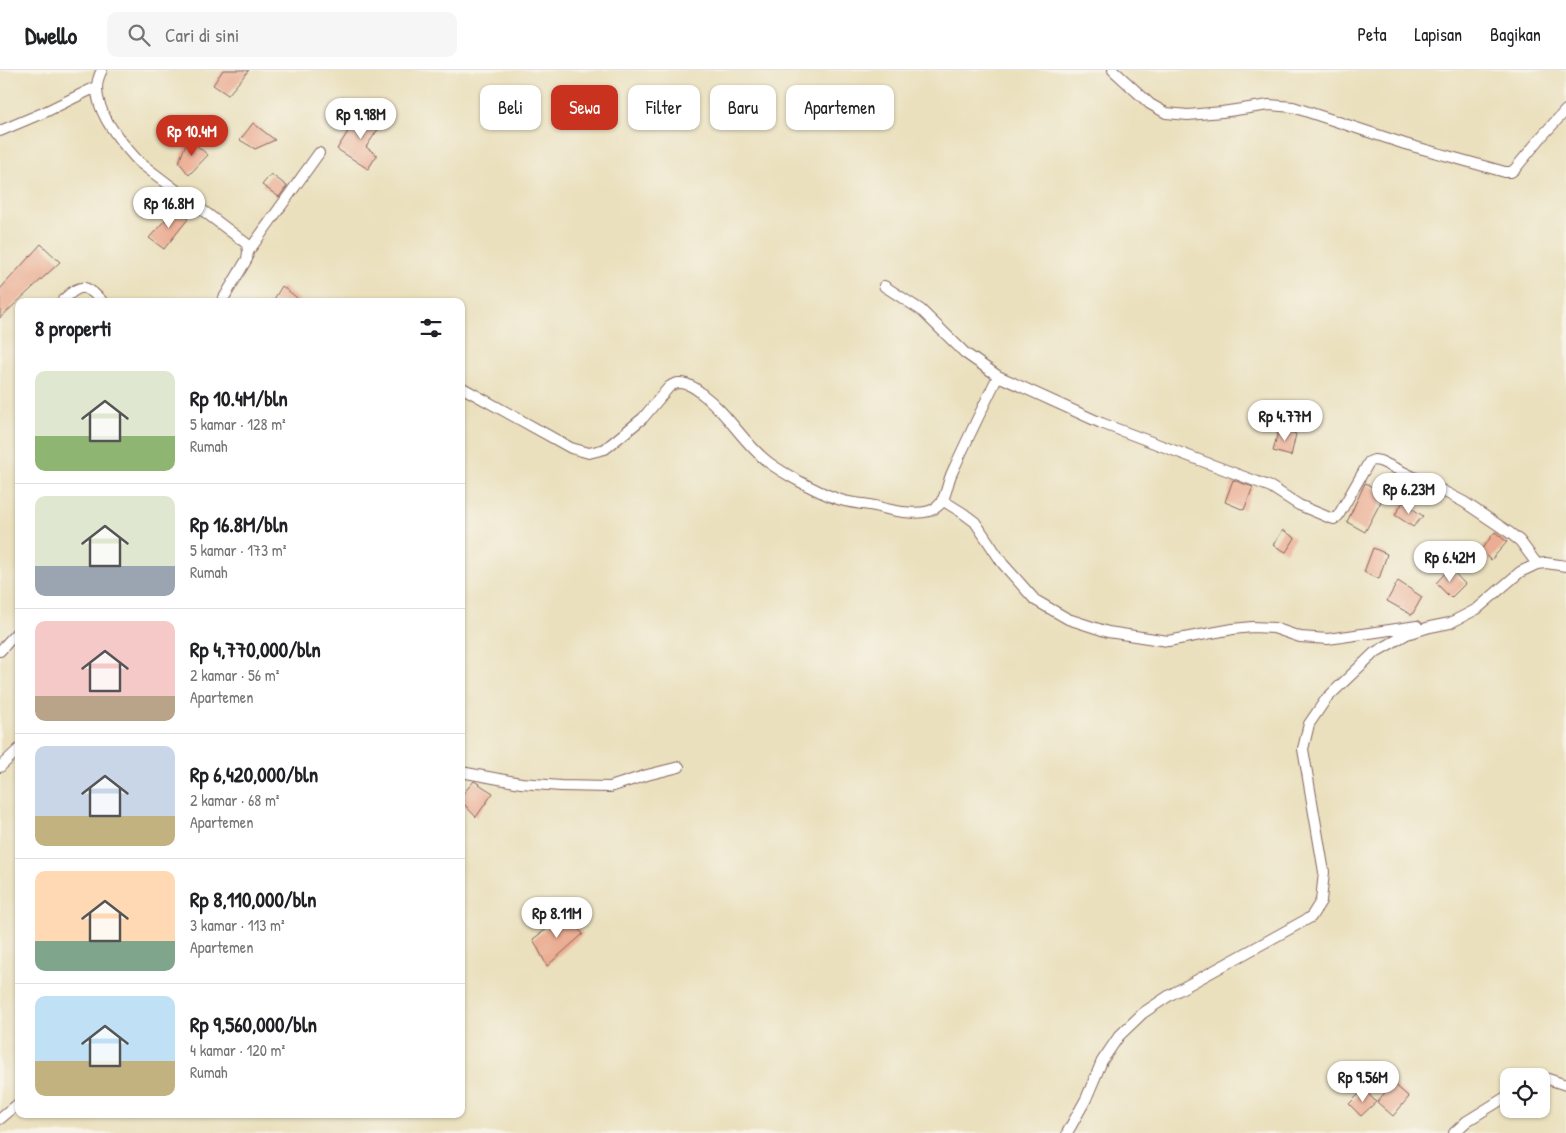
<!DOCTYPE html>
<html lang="id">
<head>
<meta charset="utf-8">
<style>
  body { margin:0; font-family:"Patrick Hand",sans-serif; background:#f6f6f6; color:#202124; height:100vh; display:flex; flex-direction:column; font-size:19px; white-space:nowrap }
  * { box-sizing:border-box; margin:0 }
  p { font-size:16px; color:#757577 }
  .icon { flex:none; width:28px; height:28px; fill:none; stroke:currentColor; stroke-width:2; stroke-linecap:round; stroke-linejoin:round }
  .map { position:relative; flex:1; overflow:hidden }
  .panel { position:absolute; left:15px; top:228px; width:450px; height:820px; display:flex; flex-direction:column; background:#fff; border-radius:10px; box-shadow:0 1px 4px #0004 }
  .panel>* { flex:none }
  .top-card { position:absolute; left:480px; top:15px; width:475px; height:45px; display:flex; gap:10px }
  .tools { position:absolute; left:1500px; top:998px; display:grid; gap:10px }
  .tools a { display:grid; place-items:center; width:50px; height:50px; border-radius:10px; background:#fff; box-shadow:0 1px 4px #0004; font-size:25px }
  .price { position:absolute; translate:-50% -42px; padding:0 11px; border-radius:18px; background:#fff; color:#222; font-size:16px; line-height:32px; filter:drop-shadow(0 1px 2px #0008) }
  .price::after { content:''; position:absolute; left:50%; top:30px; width:15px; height:11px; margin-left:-8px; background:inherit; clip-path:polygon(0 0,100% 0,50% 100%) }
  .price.on { background:#c8321e; color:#fff }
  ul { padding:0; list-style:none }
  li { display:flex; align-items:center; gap:15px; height:125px; padding:0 20px }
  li+li { border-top:1px solid #e0e0e0 }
  li span { display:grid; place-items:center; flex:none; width:140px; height:100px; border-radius:10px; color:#555 }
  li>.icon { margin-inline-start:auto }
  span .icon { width:60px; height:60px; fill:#fffc; stroke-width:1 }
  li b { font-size:21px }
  h2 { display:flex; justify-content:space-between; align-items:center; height:60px; padding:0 20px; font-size:21px }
  .chip { padding:0 18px; border-radius:10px; background:#fff; box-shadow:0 1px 4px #0004; font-size:18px; line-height:45px }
  .chip.on { background:#c8321e; color:#fff }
  header { display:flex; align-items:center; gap:30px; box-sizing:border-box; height:70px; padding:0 25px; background:#fff; border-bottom:1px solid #e0e0e0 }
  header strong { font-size:24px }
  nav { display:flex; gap:28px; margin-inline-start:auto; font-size:18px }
  .search { width:350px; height:45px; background:#f6f6f6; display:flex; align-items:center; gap:12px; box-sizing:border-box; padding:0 18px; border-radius:10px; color:#757577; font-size:19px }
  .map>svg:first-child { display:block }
  .building { fill:#ebad93 }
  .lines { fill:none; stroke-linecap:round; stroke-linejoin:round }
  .minor-casing { stroke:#82635e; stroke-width:12 }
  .minor { stroke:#fff; stroke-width:10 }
</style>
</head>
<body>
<header>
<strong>Dwello</strong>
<div class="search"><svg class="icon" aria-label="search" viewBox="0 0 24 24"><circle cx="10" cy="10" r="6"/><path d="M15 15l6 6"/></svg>Cari di sini</div>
<nav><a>Peta</a><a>Lapisan</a><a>Bagikan</a></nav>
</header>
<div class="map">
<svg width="1566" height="1063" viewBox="0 0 1566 1063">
  <rect width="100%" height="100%" fill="#f7f3e8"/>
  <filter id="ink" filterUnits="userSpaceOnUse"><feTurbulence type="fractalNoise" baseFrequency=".02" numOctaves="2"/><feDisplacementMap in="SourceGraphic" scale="10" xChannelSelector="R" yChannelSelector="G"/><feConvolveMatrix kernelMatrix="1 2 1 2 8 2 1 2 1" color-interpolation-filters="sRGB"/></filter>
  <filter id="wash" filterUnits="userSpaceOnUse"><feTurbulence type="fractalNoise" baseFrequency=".0096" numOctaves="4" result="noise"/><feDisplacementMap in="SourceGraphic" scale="20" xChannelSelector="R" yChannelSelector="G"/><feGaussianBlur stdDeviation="1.12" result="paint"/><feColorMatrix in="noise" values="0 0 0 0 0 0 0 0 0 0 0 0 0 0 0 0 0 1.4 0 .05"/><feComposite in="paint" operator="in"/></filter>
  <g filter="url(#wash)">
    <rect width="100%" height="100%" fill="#eae0bd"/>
    <g id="blocks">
      <!-- building -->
      <path class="building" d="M223 0H249L228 25 213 15Z
        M361 41 383 52 366 77 377 85 368 99 337 79Z
        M253 53 275 70 255 79 240 70Z
        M188 68 208 85 189 105 179 92Z
        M271 104 287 116 279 127 262 115Z
        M174 140 188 149 164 179 149 168Z
        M41 174 60 192 0 248V219Z
        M282 216 301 231H273Z
        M1279 358 1296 364 1291 386 1273 381Z
        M1233 410 1253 417 1244 440 1225 432Z
        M1365 413 1385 424 1365 462 1347 452Z
        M1403 432 1423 446 1413 457 1395 445Z
        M1283 460 1295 468 1286 482 1273 475Z
        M1495 462 1507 472 1491 490 1480 481Z
        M1373 478 1387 484 1379 509 1364 502Z
        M1450 498 1465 514 1451 528 1436 513Z
        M1398 511 1422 527 1412 545 1387 531Z
        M474 711 493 723 476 747 461 731V726Z
        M566 845 583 864 547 896 533 869Z
        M1393 1013 1409 1027 1393 1046 1377 1032Z
        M1364 1019 1376 1032 1361 1046 1349 1034Z"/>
    </g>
  </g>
  <g filter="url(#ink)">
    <use href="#blocks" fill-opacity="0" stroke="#82635e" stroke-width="1"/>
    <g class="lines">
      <!-- minor casing -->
      <g class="minor-casing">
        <path id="minor" d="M102 0C84 31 119 70 139 92L247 174 248 182 247 189 222 231
          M1113 0 1150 34 1166 43 1188 45 1222 42 1269 35 1293 37 1405 74 1505 102H1511L1515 99 1543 65 1566 40
          M0 61 45 42 96 17
          M248 182 319 83
          M884 216 921 240 965 283 998 306 1101 353 1271 417 1299 435 1330 448 1334 449 1338 446 1369 392 1374 390 1380 391 1443 421 1464 432 1510 463 1520 471 1537 494
          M62 231C80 214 84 213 102 231
          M461 317 571 378 589 383 605 379 643 348 669 317C674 313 680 312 686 314 692 316 698 320 702 324 728 343 743 373 768 392 784 404 816 421 835 428 849 434 864 433 879 437 893 441 926 448 938 436 946 429 947 415 951 405 966 372 982 339 998 306
          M942 430 963 443 975 452 1003 494 1035 530 1068 549 1108 562 1168 571 1233 559 1252 557 1274 558 1300 567 1328 569 1417 556
          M0 581 19 560
          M0 697 19 679
          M461 702 521 713 561 716 610 717 647 705 679 697
          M1541 1009H1548L1566 1015
          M0 1049 19 1033
          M1067 1063 1086 1029 1102 991 1119 966 1143 943 1170 925 1311 847 1321 831 1324 802 1303 679 1309 654 1326 629 1374 583 1407 564 1430 557 1450 553 1477 539 1520 502 1537 494 1546 493 1566 496
          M1454 1063 1467 1051 1509 1025"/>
      </g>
      <!-- minor -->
      <use href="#minor" class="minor"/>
    </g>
  </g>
</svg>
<div class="tools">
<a><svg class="icon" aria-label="locate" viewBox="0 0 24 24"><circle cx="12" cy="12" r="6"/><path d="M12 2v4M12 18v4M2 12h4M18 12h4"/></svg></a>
</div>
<b class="price" style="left:361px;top:70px">Rp 9.98M</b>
<b class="price on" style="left:192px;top:87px">Rp 10.4M</b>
<b class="price" style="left:169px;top:159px">Rp 16.8M</b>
<b class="price" style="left:1285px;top:372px">Rp 4.77M</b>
<b class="price" style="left:1409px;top:445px">Rp 6.23M</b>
<b class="price" style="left:1450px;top:513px">Rp 6.42M</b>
<b class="price" style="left:557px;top:869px">Rp 8.11M</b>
<b class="price" style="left:1363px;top:1033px">Rp 9.56M</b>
<div class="top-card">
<a class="chip">Beli</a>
<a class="chip on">Sewa</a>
<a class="chip">Filter</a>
<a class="chip">Baru</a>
<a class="chip">Apartemen</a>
</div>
<section class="panel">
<h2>8 properti<svg class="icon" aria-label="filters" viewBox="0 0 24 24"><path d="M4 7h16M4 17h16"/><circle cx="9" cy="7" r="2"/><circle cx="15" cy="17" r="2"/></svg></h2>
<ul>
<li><span style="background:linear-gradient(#dfe7d0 65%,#8fb573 0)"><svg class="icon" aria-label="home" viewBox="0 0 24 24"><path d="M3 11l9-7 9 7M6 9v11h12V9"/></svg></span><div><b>Rp 10.4M/bln</b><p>5 kamar · 128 m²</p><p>Rumah</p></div></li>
<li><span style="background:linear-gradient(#dfe7d0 70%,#9aa5b1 0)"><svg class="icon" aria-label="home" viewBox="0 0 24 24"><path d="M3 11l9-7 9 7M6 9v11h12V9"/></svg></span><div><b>Rp 16.8M/bln</b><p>5 kamar · 173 m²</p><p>Rumah</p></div></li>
<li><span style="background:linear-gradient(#f6c9c9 75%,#b9a48a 0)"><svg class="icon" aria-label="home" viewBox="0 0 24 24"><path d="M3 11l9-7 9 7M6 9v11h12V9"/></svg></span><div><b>Rp 4,770,000/bln</b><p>2 kamar · 56 m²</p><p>Apartemen</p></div></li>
<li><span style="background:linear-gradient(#c9d6e8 70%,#c2b280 0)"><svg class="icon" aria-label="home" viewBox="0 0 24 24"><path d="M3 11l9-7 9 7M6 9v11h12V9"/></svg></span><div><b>Rp 6,420,000/bln</b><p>2 kamar · 68 m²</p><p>Apartemen</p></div></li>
<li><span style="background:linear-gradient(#ffd9b3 70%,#7fa58c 0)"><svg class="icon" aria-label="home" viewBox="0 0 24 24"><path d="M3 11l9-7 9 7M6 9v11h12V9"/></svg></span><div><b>Rp 8,110,000/bln</b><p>3 kamar · 113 m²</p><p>Apartemen</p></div></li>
<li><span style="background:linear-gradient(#bfe0f5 65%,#c2b280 0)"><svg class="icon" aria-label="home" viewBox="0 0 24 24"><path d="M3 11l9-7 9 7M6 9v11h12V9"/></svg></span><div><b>Rp 9,560,000/bln</b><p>4 kamar · 120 m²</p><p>Rumah</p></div></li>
</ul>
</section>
</div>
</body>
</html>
